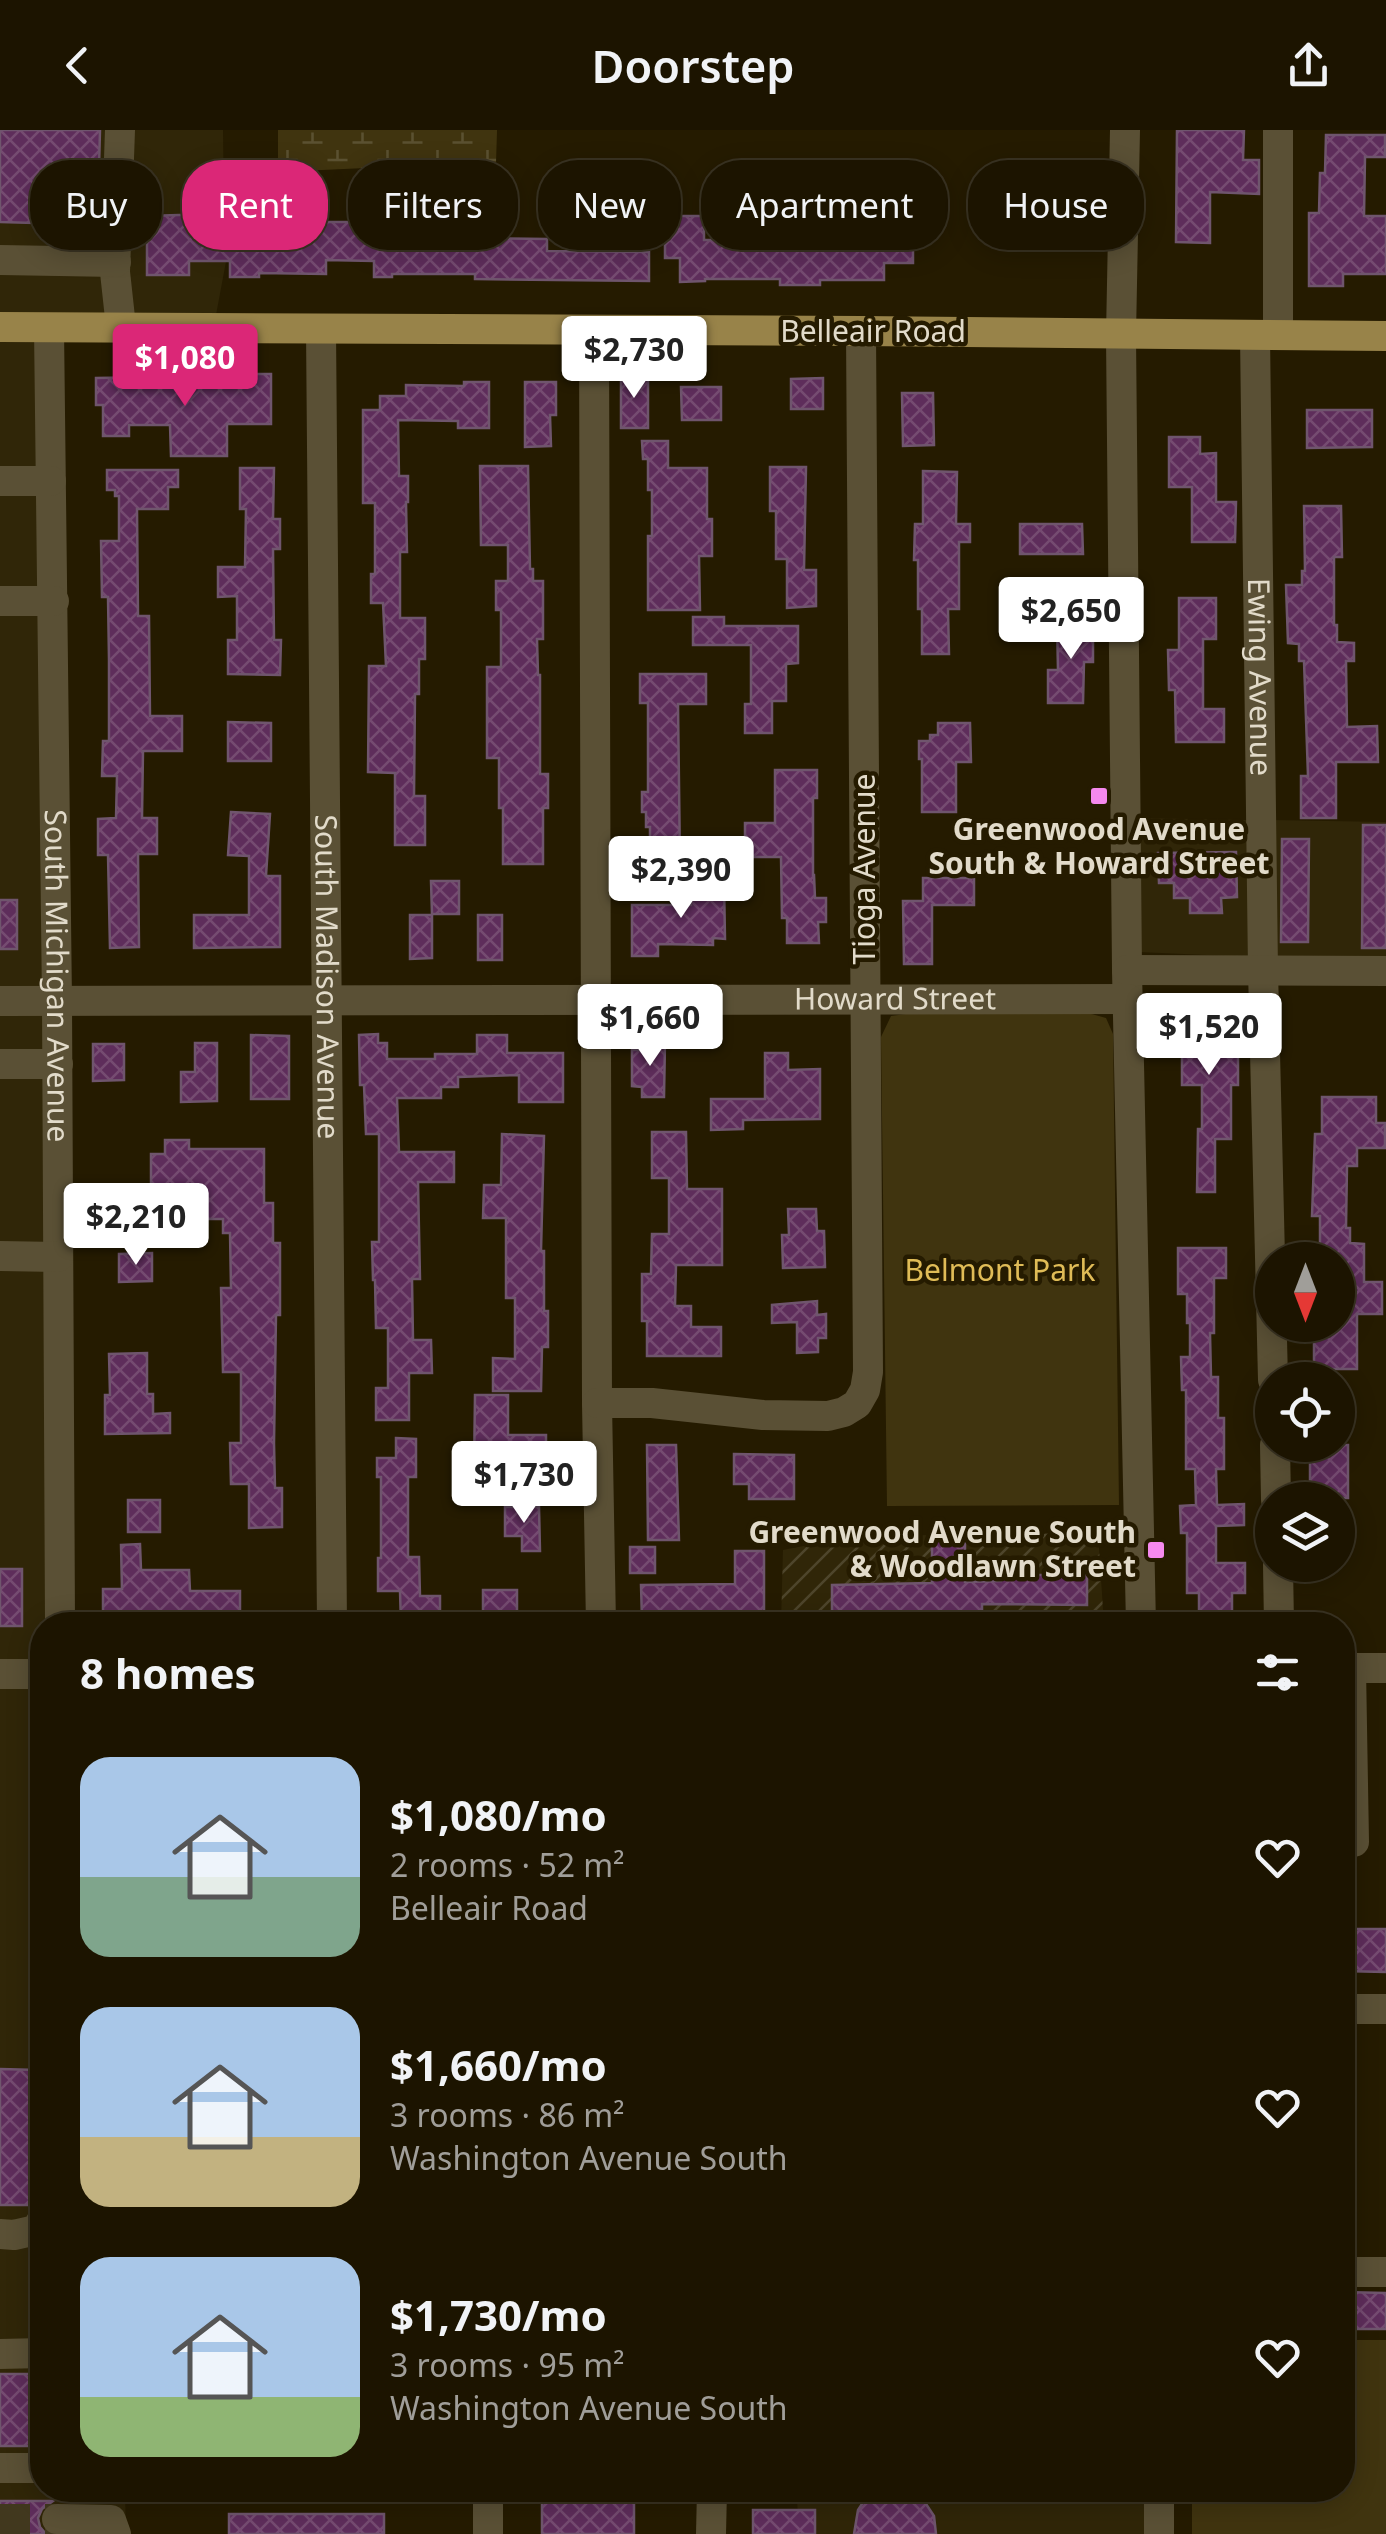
<!DOCTYPE html>
<html lang="en">
<head>
<meta charset="utf-8">
<style>
  body { margin:0; font-family:"Noto Sans",sans-serif; background:#29210f; color:#f1f3f6; height:100vh; display:flex; flex-direction:column; font-size:38px; white-space:nowrap }
  * { box-sizing:border-box; margin:0 }
  p { font-size:32px; color:#a09e99 }
  .icon { flex:none; width:55px; height:55px; fill:none; stroke:currentColor; stroke-width:2; stroke-linecap:round; stroke-linejoin:round }
  .map { position:relative; flex:1; overflow:hidden }
  .panel { position:absolute; left:30px; top:1482px; width:1325px; height:890px; display:flex; flex-direction:column; background:#1c1400; border-radius:40px; box-shadow:0 5px 25px #0003,0 0 0 2px #3a3322 }
  .panel>* { flex:none }
  .hud { position:absolute; left:30px; top:30px; width:1328px; height:90px; display:flex; gap:20px }
  .needle { width:65px; rotate:180deg }
  .tools { position:absolute; left:1255px; top:1112px; display:grid; gap:20px }
  .tools a { display:grid; place-items:center; width:100px; height:100px; border-radius:50%; background:#1c1400; box-shadow:0 5px 25px #0003,0 0 0 2px #3a3322; font-size:50px }
  .price { position:absolute; translate:-50% -85px; padding:0 22px; border-radius:10px; background:#fff; color:#222; font-size:32px; line-height:65px; filter:drop-shadow(0 2px 5px #0008) }
  .price::after { content:''; position:absolute; left:50%; top:60px; width:30px; height:22px; margin-left:-15px; background:inherit; clip-path:polygon(0 0,100% 0,50% 100%) }
  .price.active { background:#db2777; color:#fff }
  ul { padding:0; list-style:none }
  li { display:flex; align-items:center; gap:30px; height:250px; padding:0 50px }
  li span { display:grid; place-items:center; flex:none; width:280px; height:200px; border-radius:30px; color:#555 }
  li>.icon { margin-inline-start:auto }
  span .icon { width:120px; height:120px; fill:#fffc; stroke-width:1 }
  li b { font-size:42px }
  h2 { display:flex; justify-content:space-between; align-items:center; height:120px; padding:0 50px; font-size:42px }
  .chip { padding:0 35px; border-radius:40px; background:#1c1400; box-shadow:0 5px 25px #0003,0 0 0 2px #3a3322; font-size:35px; line-height:90px }
  .chip.active { background:#db2777; color:#fff }
  header { display:flex; justify-content:space-between; align-items:center; height:130px; padding:0 50px; background:#1c1400; font-size:45px; font-weight:600 }
  .map>svg:first-child { display:block }
  .built { fill:#302608 }
  .industrial { fill:url(#industrial-furrows) }
  .wetland { fill:url(#wetland-marsh) }
  .green { fill:#40340f }
  .building { fill:url(#building-cross-hatch); stroke:#6f556d; stroke-width:2.5 }
  .lines { fill:none; stroke-linecap:round; stroke-linejoin:round }
  .minor-tunnel { stroke:#41381e; stroke-width:30; stroke-dasharray:30 15; stroke-linecap:butt }
  .minor { stroke:#5a5035; stroke-width:30 }
  .major { stroke:#988349; stroke-width:30 }
  .poi-dot { fill:#f589ee; stroke:#251b00; stroke-width:4 }
  .labels { text-anchor:middle; stroke-width:9; stroke-linejoin:round; paint-order:stroke }
  .street-label { font-size:30px; fill:#e2dbca; stroke:#251b00 }
  .poi-label { font-size:30px; font-weight:bold; fill:#e2dbca; stroke:#251b00 }
  .park-label { font-size:30px; fill:#e0bc57; stroke:#251b00 }
</style>
</head>
<body>
<header><svg class="icon" aria-label="back" viewBox="0 0 24 24"><path d="M15 5l-7 7 7 7"/></svg>Doorstep<svg class="icon" aria-label="share" viewBox="0 0 24 24"><path d="M12 15V3M7 8l5-5 5 5M5 13v7h14v-7"/></svg></header>
<div class="map">
<svg width="1386" height="2404" viewBox="0 0 1386 2404">
  <defs>
    <pattern id="industrial-furrows" width="10" height="10" patternUnits="userSpaceOnUse" patternTransform="scale(2.5)"><rect width="10" height="10" fill="#302608"/><path d="M-1 1l2-2M0 10L10 0M9 11l2-2" fill="none" stroke="#4e452b"/></pattern>
    <pattern id="wetland-marsh" width="20" height="14" patternUnits="userSpaceOnUse" patternTransform="scale(2.5)"><rect width="20" height="14" fill="#40340f"/><path d="M1 5h8M5 5V1M11 12h8M15 12V8" fill="none" stroke="#5b5131"/></pattern>
    <pattern id="building-cross-hatch" width="8" height="8" patternUnits="userSpaceOnUse" patternTransform="scale(2.5)"><rect width="8" height="8" fill="#5e2d5b"/><path d="M0 0l8 8M0 8l8-8" fill="none" stroke="#754b71"/></pattern>
  </defs>
  <rect width="100%" height="100%" fill="#251b00"/>
  <!-- built -->
  <path class="built" d="M0 0H223L224 72 237 73 216 185 0 183Z
    M0 211H38L44 859H0Z
    M1137 688 1250 690 1251 827 1138 822Z
    M1272 690 1386 692V829L1274 827Z
    M0 884 44 885 49 1495H42V1532H0Z
    M0 1557H42V2360H125L126 2404H0Z
    M797 2360H1148V2404H798Z"/>
  <!-- industrial -->
  <path class="industrial" d="M1098 1403 1104 1495H781L783 1420 856 1406Z"/>
  <!-- wetland -->
  <path class="wetland" d="M278 0H497L496 32 278 42Z"/>
  <!-- green -->
  <path class="green" d="M920 882 1088 883 1106 888 1113 904 1119 1375 887 1376 881 907 891 886Z
    M1343 2210H1386V2404H1192V2360H1342Z"/>
  <!-- building -->
  <path class="building" d="M0 0H100L97 113 71 112 70 94 0 92Z
    M1177 0H1244L1243 30H1259V64L1210 62V113L1176 112Z
    M1326 5H1385V27H1365L1364 86H1386V144H1343V156H1309V83H1319L1320 43H1325Z
    M357 67H393V100H455V108L547 109V121L649 122V151L475 149V144H392V147H374V131L326 130V144L259 143V147H230V131H189V145H147V86L244 83V99H284V92H357Z
    M836 81H884V102L913 103V133H884V150H820V155H780V149H705V151L680 152V128H665V86H704V110H760V120H836Z
    M184 243V255H240V244H271V294H227V326H171L170 295H129V306H103V275H96V248L157 247V244Z
    M621 244H648V298H621Z
    M823 248V279H791V249Z
    M464 252H489V298H458V291L398 290 399 346H408V372H406L407 422H400V488H425V529H419V564H415L414 666H425V715H395V643L368 642 369 536H386L383 473H371V444H375V373H363V280H380V266H406V255L464 256Z
    M525 252H556V285H550L551 316 525 317Z
    M681 257H721V290H682Z
    M902 263H933L934 315 903 316Z
    M1307 280H1372V317L1307 318Z
    M1169 307H1200V324L1216 323V372H1236L1235 412H1192V357H1169Z
    M642 311H668V338H707V389H712V426H699L700 480H648V406H652V360H648V329H643Z
    M480 336H528L530 439H533V451H543V509H537L538 545H540V644H548V678H543V734H503V678H499V628H487V537H501V480H496V451H508V415H481Z
    M770 337H806L804 440H816V476L787 478V429H776V381H770Z
    M240 338H274L273 389H280V419H273L274 510H281L280 545 228 544V510H237V466L218 467V437H245L246 379H240Z
    M107 340H178V357H168V379H137L138 486H149L150 586H182V621H143L142 688H157V724H138L139 817 110 818 108 725H98V689L116 688 117 646H102L103 611H109V530L108 467H102L101 411H119V366H115V360H107Z
    M923 341 957 342 956 394H970V412H959V479H948L949 524H922V479H918V430H914L915 394H923Z
    M1304 376H1341L1342 427H1334V495H1337V512L1354 513V531H1346L1347 597 1377 596 1378 632H1336V688H1301V646H1308L1304 531H1299V514L1288 513 1286 455H1302V441H1305Z
    M1020 394H1082L1083 424H1020Z
    M1179 468H1216V509H1203V579H1224V612H1176L1175 560H1169L1168 520H1179Z
    M693 487H724V496H798V533L786 534V571H772V603H745V574H751V515H693Z
    M1057 491H1093V532H1084L1083 573H1048V540H1058Z
    M640 544H706V574H678L680 734H650V697H646V682H642V662H648V573H640Z
    M228 592 271 593V631H228Z
    M938 593H970L971 632H956V682H922V629H919V611H930V605H938Z
    M775 640H817V668H813V745H814L815 768H826V792H818L819 813H787V788H782L781 727H745V693H775Z
    M231 682 270 684 266 746H280V817L194 818V785H249V726L228 725Z
    M1363 695H1386V818H1362Z
    M1282 709H1309L1308 812H1281Z
    M1236 722 1237 767 1221 768 1222 783H1190V768H1174V753H1159L1158 723Z
    M923 748H974V775H932V834H904L903 771H923Z
    M431 751H459V784H432Z
    M690 751 724 752 725 809 713 808V815L658 814V826H632V775H691Z
    M0 770H17V819H0Z
    M410 785H432V828L410 829Z
    M478 785H502V830H478Z
    M1182 871H1228V922H1238V955H1231V1009H1215V1062H1197L1198 999H1202V955H1182Z
    M378 904V913H387V929H435V924H477V905H507V923H563V972H519V945L458 947V957H441V968H397L399 1022H454V1052H418L420 1149H412L413 1210H431L432 1243H409V1290H376V1258H388V1198H376L375 1150H373L372 1112H379V1004H366L364 955H360L359 905Z
    M251 905 289 906V969H251Z
    M643 912H665L664 967H642V957L632 956V920H643Z
    M195 913H217V971L181 972V942H195Z
    M93 914H124V950L93 951Z
    M765 923H788V940L820 939V989L743 990V999L711 1000V969H765Z
    M1322 967H1376V993H1385V1018H1357V1036H1347L1346 1098H1350V1113L1364 1114V1152H1382V1184H1357V1239H1314V1200H1338V1130H1320V1086H1312L1315 1004H1322Z
    M652 1002H686L687 1059H722V1135H676L675 1176H691V1197H721V1226H647V1191H642V1144H651L652 1104H669V1048H652Z
    M502 1004 544 1006 541 1121H544V1181H548V1217H542L541 1261H493V1228L515 1229V1168H506V1088H483L484 1055H501Z
    M165 1010H189V1019H264V1073H273V1113H280V1185H276L274 1313 275 1358H282V1397L249 1398V1354H231L230 1313H241V1242H223L221 1158H231L230 1103H223V1089H207L206 1067H151V1024H165Z
    M788 1079H816L817 1101H824L825 1137 783 1138 782 1105H789Z
    M1178 1118H1226V1148H1214V1203H1210L1211 1247H1218V1288H1224V1339H1216L1217 1375 1244 1374V1395L1216 1396V1433H1245V1463H1232V1495H1199V1463H1187V1403H1181L1180 1376 1196 1375 1195 1339H1186V1260H1182L1181 1227H1190V1193H1187V1164H1178Z
    M152 1123V1151L119 1152V1124Z
    M817 1171V1185L826 1184V1208H818V1222L797 1223V1192L772 1193V1175Z
    M147 1223V1264H153V1284L170 1283V1303L105 1304V1265H110L109 1224Z
    M475 1265H508V1305H546V1343L474 1342Z
    M396 1308 416 1309V1347H408V1427H419L420 1466H440V1495H401L400 1461H378V1428H381V1347H377V1328H396Z
    M647 1315H676L679 1410H648Z
    M1310 1315H1348V1368H1310Z
    M734 1324 794 1325V1369H749V1354H734Z
    M128 1370H160V1402H128Z
    M505 1377H539L540 1421H522V1406H505Z
    M932 1402H965V1452L1001 1451 1002 1445H1087V1475L982 1474V1486H900V1490L832 1491V1455L932 1453Z
    M140 1414 141 1440H189L190 1461H240V1495H169V1484H133V1495H103V1459H122L121 1415Z
    M630 1417H655V1443H630Z
    M735 1421H764V1492L695 1495V1490H642L641 1455 735 1454Z
    M0 1439H22V1496H0Z
    M483 1460H517V1495H483Z
    M1342 1799H1386V1842L1342 1841Z
    M0 1939 38 1940V2072L31 2075H0Z
    M1342 2162 1386 2163V2199H1342Z
    M0 2244H42V2316H0Z
    M879 2360H910L922 2368 934 2386 936 2404H854L858 2380 864 2371Z
    M542 2365H634V2404H542Z
    M0 2371H53L42 2379 38 2388 40 2397 46 2404H0Z
    M753 2380H815V2404H753Z
    M229 2384H384V2404H229Z"/>
  <g class="lines">
    <!-- minor-tunnel -->
    <path class="minor-tunnel" d="M0 2389H57"/>
    <!-- minor -->
    <g class="minor">
      <path d="M120 0 115 142 121 197"/>
      <path d="M1125 0 1121 205 1127 840 1141 1495"/>
      <path d="M0 130 116 132"/>
      <path id="s1" d="M49 198 57 872 60 1495"/>
      <path id="s2" d="M321 199 332 1495"/>
      <path d="M594 201 597 1273 601 1495"/>
      <path id="s3" d="M1255 205 1263 840 1273 1250"/>
      <path d="M1278 205V0"/>
      <path d="M0 351H51"/>
      <path d="M0 471H54"/>
      <path d="M1127 840 1386 841"/>
      <path id="s4" d="M0 871 1128 869"/>
      <path d="M0 934H58"/>
      <path d="M0 1126 58 1127"/>
      <path d="M597 1273H652L763 1285 828 1286 844 1282 857 1274 865 1260 868 1242 861 201"/>
      <path d="M1275 1315 1276 1370"/>
      <path d="M1278 1435 1279 1495"/>
      <path d="M1342 1538H1386"/>
      <path d="M0 1544H42"/>
      <path d="M1342 1712H1354L1351 1538"/>
      <path d="M1342 1879H1386"/>
      <path d="M0 2104 14 2105 36 2100 42 2090"/>
      <path d="M1342 2142H1386"/>
      <path d="M0 2224 42 2223"/>
      <path d="M0 2338H42"/>
      <path d="M1159 2360V2404"/>
      <path d="M57 2389 111 2390 116 2404"/>
      <path d="M488 2404V2360"/>
      <path d="M711 2404 712 2360"/>
    </g>
    <!-- major -->
    <path class="major" d="M0 197 861 201 1386 206"/>
  </g>
  <!-- markers -->
  <g class="poi-dot">
    <rect x="1089" y="656" width="20" height="20" rx="5"/>
    <rect x="1146" y="1410" width="20" height="20" rx="5"/>
  </g>
  <g class="labels">
    <!-- street labels -->
    <g class="street-label">
      <text x="873" y="212">Belleair Road</text>
      <text dy="10" stroke="none"><textPath href="#s3" startOffset="342">Ewing Avenue</textPath></text>
      <text transform="translate(865 739) rotate(-90)" y="10">Tioga Avenue</text>
      <text dy="10" stroke="none"><textPath href="#s1" startOffset="648">South Michigan Avenue</textPath></text>
      <text dy="10" stroke="none"><textPath href="#s2" startOffset="648">South Madison Avenue</textPath></text>
      <text dy="10" stroke="none"><textPath href="#s4" startOffset="895">Howard Street</textPath></text>
    </g>
    <!-- poi labels -->
    <g class="poi-label">
      <text x="1099" y="710">Greenwood Avenue<tspan x="1099" dy="34">South &amp; Howard Street</tspan></text>
      <text x="1136" y="1413" text-anchor="end">Greenwood Avenue South<tspan x="1136" dy="34">&amp; Woodlawn Street</tspan></text>
    </g>
    <!-- park labels -->
    <g class="park-label">
      <text x="1000" y="1151">Belmont Park</text>
    </g>
  </g>
</svg>
<div class="tools">
<a><svg class="needle" viewBox="-14 -14 28 28"><path d="M0-13l5 13h-10z" fill="#e53935"/><path d="M0 13l5-13h-10z" fill="#a09e99"/></svg></a>
<a><svg class="icon" aria-label="locate" viewBox="0 0 24 24"><circle cx="12" cy="12" r="6"/><path d="M12 2v4M12 18v4M2 12h4M18 12h4"/></svg></a>
<a><svg class="icon" aria-label="layers" viewBox="0 0 24 24"><path d="M12 4l9 5-9 5-9-5zM3 14l9 5 9-5"/></svg></a>
</div>
<b class="price" style="left:634px;top:271px">$2,730</b>
<b class="price active" style="left:185px;top:279px">$1,080</b>
<b class="price" style="left:1071px;top:532px">$2,650</b>
<b class="price" style="left:681px;top:791px">$2,390</b>
<b class="price" style="left:650px;top:939px">$1,660</b>
<b class="price" style="left:1209px;top:948px">$1,520</b>
<b class="price" style="left:136px;top:1138px">$2,210</b>
<b class="price" style="left:524px;top:1396px">$1,730</b>
<div class="hud">
<a class="chip">Buy</a>
<a class="chip active">Rent</a>
<a class="chip">Filters</a>
<a class="chip">New</a>
<a class="chip">Apartment</a>
<a class="chip">House</a>
</div>
<section class="panel">
<h2>8 homes<svg class="icon" aria-label="filters" viewBox="0 0 24 24"><path d="M4 7h16M4 17h16"/><circle cx="9" cy="7" r="2"/><circle cx="15" cy="17" r="2"/></svg></h2>
<ul>
<li><span style="background:linear-gradient(#a9c7e8 60%,#7fa58c 0)"><svg class="icon" aria-label="home" viewBox="0 0 24 24"><path d="M3 11l9-7 9 7M6 9v11h12V9"/></svg></span><div><b>$1,080/mo</b><p>2 rooms · 52 m²</p><p>Belleair Road</p></div><svg class="icon" aria-label="heart" viewBox="0 0 24 24"><path d="M12 20l-8-8c-3-5 5-10 8-4 3-6 11-1 8 4z"/></svg></li>
<li><span style="background:linear-gradient(#a9c7e8 65%,#c2b280 0)"><svg class="icon" aria-label="home" viewBox="0 0 24 24"><path d="M3 11l9-7 9 7M6 9v11h12V9"/></svg></span><div><b>$1,660/mo</b><p>3 rooms · 86 m²</p><p>Washington Avenue South</p></div><svg class="icon" aria-label="heart" viewBox="0 0 24 24"><path d="M12 20l-8-8c-3-5 5-10 8-4 3-6 11-1 8 4z"/></svg></li>
<li><span style="background:linear-gradient(#a9c7e8 70%,#8fb573 0)"><svg class="icon" aria-label="home" viewBox="0 0 24 24"><path d="M3 11l9-7 9 7M6 9v11h12V9"/></svg></span><div><b>$1,730/mo</b><p>3 rooms · 95 m²</p><p>Washington Avenue South</p></div><svg class="icon" aria-label="heart" viewBox="0 0 24 24"><path d="M12 20l-8-8c-3-5 5-10 8-4 3-6 11-1 8 4z"/></svg></li>
</ul>
</section>
</div>
</body>
</html>
